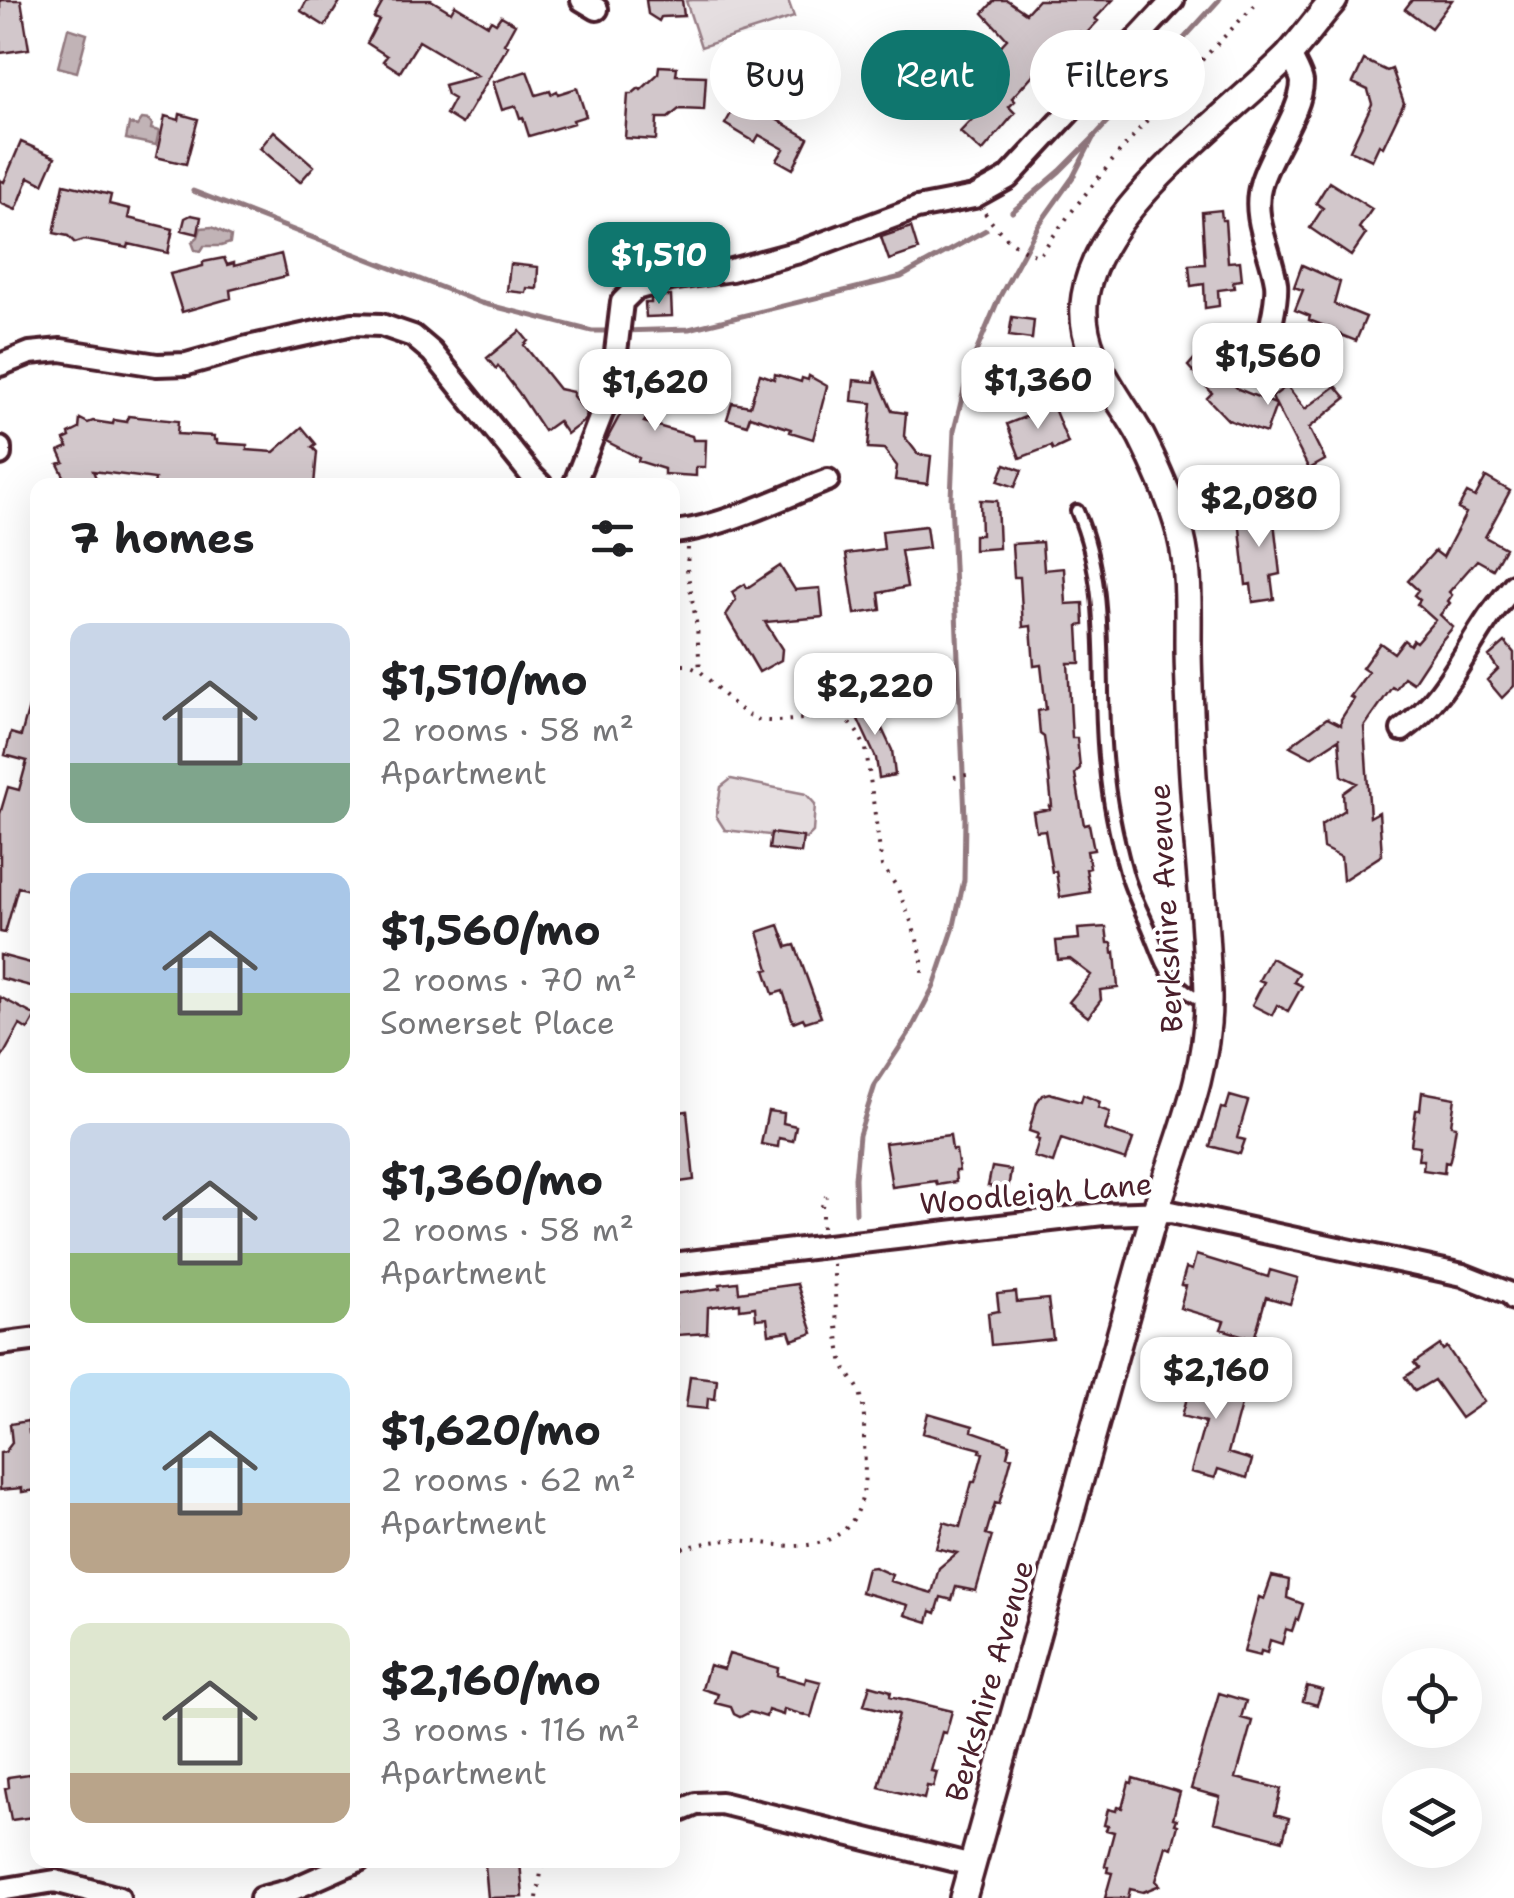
<!DOCTYPE html>
<html lang="en">
<head>
<meta charset="utf-8">
<style>
  body { margin:0; font-family:"Shantell Sans",sans-serif; background:#f2f2f2; color:#202124; height:100vh; display:flex; flex-direction:column; font-size:38px; white-space:nowrap }
  * { box-sizing:border-box; margin:0 }
  p { font-size:32px; color:#757577 }
  .icon { flex:none; width:55px; height:55px; fill:none; stroke:currentColor; stroke-width:2; stroke-linecap:round; stroke-linejoin:round }
  .map { position:relative; flex:1; overflow:hidden }
  .drawer { position:absolute; left:30px; top:478px; width:650px; height:1390px; display:flex; flex-direction:column; background:#fff; border-radius:20px; box-shadow:0 10px 40px #0002 }
  .drawer>* { flex:none }
  .banner { position:absolute; left:710px; top:30px; width:652px; height:90px; display:flex; gap:20px }
  .controls { position:absolute; left:1382px; top:1648px; display:grid; gap:20px }
  .controls a { display:grid; place-items:center; width:100px; height:100px; border-radius:50%; background:#fff; box-shadow:0 10px 40px #0002; font-size:50px }
  .price { position:absolute; translate:-50% -85px; padding:0 22px; border-radius:20px; background:#fff; color:#222; font-size:32px; line-height:65px; filter:drop-shadow(0 2px 5px #0008) }
  .price::after { content:''; position:absolute; left:50%; top:60px; width:30px; height:22px; margin-left:-15px; background:inherit; clip-path:polygon(0 0,100% 0,50% 100%) }
  .price.on { background:#0f766e; color:#fff }
  ul { padding:0; list-style:none }
  li { display:flex; align-items:center; gap:30px; height:250px; padding:0 40px }
  li span { display:grid; place-items:center; flex:none; width:280px; height:200px; border-radius:20px; color:#555 }
  li>.icon { margin-inline-start:auto }
  span .icon { width:120px; height:120px; fill:#fffc; stroke-width:1 }
  li b { font-size:42px }
  h2 { display:flex; justify-content:space-between; align-items:center; height:120px; padding:0 40px; font-size:42px }
  .pill { padding:0 35px; border-radius:45px; background:#fff; box-shadow:0 10px 40px #0002; font-size:35px; line-height:90px }
  .pill.on { background:#0f766e; color:#fff }
  .map>svg:first-child { display:block }
  .green { fill:#e5dee0; stroke:#987e86; stroke-width:2.5 }
  .water { fill:#c1b3b6; stroke:#91787e; stroke-width:2.5 }
  .lines { fill:none; stroke-linecap:round; stroke-linejoin:round }
  .stream { stroke:#91787e; stroke-width:5 }
  .building { fill:#d2c7cb; stroke:#4a1f2b; stroke-width:2.5 }
  .service-casing { stroke:#4a1f2b; stroke-width:18 }
  .minor-casing { stroke:#4a1f2b; stroke-width:28 }
  .tertiary-casing { stroke:#4a1f2b; stroke-width:32 }
  .path { stroke:#4a1f2b; stroke-width:4; stroke-dasharray:2.5 8; stroke-linecap:butt }
  .service { stroke:#fff; stroke-width:10 }
  .minor { stroke:#fff; stroke-width:20 }
  .tertiary { stroke:#fff; stroke-width:25 }
  .labels { text-anchor:middle; stroke-width:8; stroke-linejoin:round; paint-order:stroke }
  .street-label { font-size:30px; fill:#4a1f2b; stroke:#fff }
</style>
</head>
<body>
<div class="map">
<svg width="1514" height="1898" viewBox="0 0 1514 1898">
  <rect width="100%" height="100%" fill="#fff"/>
  <filter id="ink" filterUnits="userSpaceOnUse"><feTurbulence type="fractalNoise" baseFrequency=".01" numOctaves="2"/><feDisplacementMap in="SourceGraphic" scale="20" xChannelSelector="R" yChannelSelector="G"/><feConvolveMatrix kernelMatrix="1 2 1 2 8 2 1 2 1" color-interpolation-filters="sRGB"/></filter>
  <g filter="url(#ink)">
    <!-- green -->
    <path class="green" d="M691 0H788L794 17 701 47 686 1Z
      M731 779 806 794 815 804 813 832 806 839 725 830 716 816 721 787Z"/>
    <!-- water -->
    <path class="water" d="M68 28 87 34 77 72 58 67Z
      M142 119 149 120 152 124 151 129 159 131 156 145 126 139 129 124 137 126Z
      M212 227 231 236 230 243 221 246H204L201 251 195 250 192 242 198 237 201 228Z"/>
    <g class="lines">
      <!-- stream -->
      <path class="stream" d="M193 191 481 303 592 331H611
        M1012 212 1060 171 1093 138 1219 0
        M622 331 689 329 901 277 986 230
        M856 1213 855 1178 859 1135 875 1085 911 1030 934 986 953 930 964 880 965 818 951 498 954 430 970 366 999 298 1038 226 1073 177 1093 138"/>
    </g>
    <!-- building -->
    <path class="building" d="M0 0H21L29 49 0 53Z
      M307 0H341L325 26 301 11Z
      M384 0H431L451 12 455 5 488 25 491 20 496 23 501 16 515 24 504 44 508 46 462 124 446 114 454 99 447 95 444 85 478 76 419 41 400 72 383 61 387 56 367 43 379 20 374 18Z
      M646 0H682L684 16 661 17 659 21 648 14Z
      M995 0H1007L1026 13 1038 0H1113L1095 19 1098 21 1084 36 1080 32 1061 53 1072 63 1055 82 1039 68 1012 98 1015 101 1009 107 1015 113 982 152 960 132 983 108 949 77 969 56 981 67 1007 39 983 13Z
      M1412 0H1452L1431 28 1405 9Z
      M1364 60 1387 71 1392 69 1404 103 1383 147 1379 145 1372 160 1350 150 1372 104 1368 90 1353 83Z
      M659 66 677 67 676 75 706 76 704 110 679 109 668 118H657L656 140 625 138 628 94H632L639 88 641 90 658 74Z
      M527 71 536 95 550 91 551 94 557 91 558 94 577 88 586 116 573 120 574 123 529 136 523 117 520 118 516 106 502 110 493 82Z
      M740 98 808 138 793 169 777 160 784 149 759 135 755 142 725 124Z
      M180 114 198 119 186 164 156 157 165 116 179 120Z
      M274 131 314 166 300 182 260 148Z
      M21 142 55 157 43 184 29 177 16 210 0 203V180L4 182Z
      M1329 182 1372 209 1359 228 1366 234 1351 256 1310 228 1323 208 1316 203Z
      M64 184 111 195 109 204 130 209 128 218 173 229 168 253 129 244 128 248 84 240 75 243 68 236 54 233Z
      M1221 210 1222 220H1225L1228 262 1240 261 1242 280 1233 281 1234 288 1218 290 1219 306 1205 308 1204 284 1191 286 1189 265 1205 264 1202 212Z
      M191 215 201 217 198 234 182 230 185 218Z
      M911 227 918 250 889 260 881 237Z
      M281 254 286 276 230 290 231 298 182 312 170 274 203 266V262L224 258 227 265 234 263V266Z
      M510 264 538 267 537 289 527 288 526 293 507 291Z
      M1302 265 1340 282 1334 304 1366 317 1356 341 1326 329 1327 327 1309 320 1310 316 1295 310 1303 290 1294 287Z
      M661 296H671L672 316 646 317 645 303H651V299Z
      M1012 317 1034 320 1032 339 1009 336Z
      M520 331 528 341 524 345 559 389 573 392V396L587 414 584 421 567 434 558 421 544 431 519 393 498 366 496 369 487 358Z
      M1204 356 1238 389 1275 404 1272 397 1287 386 1305 409 1336 386 1346 398 1309 428 1325 460 1309 469 1276 405 1266 433 1228 420 1207 398 1212 393 1188 366 1196 357Z
      M644 370 668 386 644 422 692 436 693 440H706L705 467H696V476L664 474V469L638 461 639 458 606 441Z
      M875 371 892 411 906 413 904 436 918 454 931 456 928 484 895 480 897 466 884 449 868 448 872 403 852 401 854 380 874 382Z
      M760 374 774 379 775 374 801 382 802 378 808 380 809 376 827 386 813 439 790 432 791 429 750 416 747 425 727 419 732 403 750 406Z
      M1053 406 1068 443 1053 450 1051 446 1020 458 1007 424Z
      M128 416 178 421 177 434 214 436V440H217V443L247 445V450L274 452 302 427 316 444 312 447 317 452 314 485H154L155 479 93 471 99 485H79L77 480 68 484 58 464 64 462 59 451 68 447 64 440 70 437 69 434 79 429 80 419 88 423 93 421 113 424 114 420 127 422Z
      M1005 464 1022 470 1015 487 998 481Z
      M1486 477 1510 491 1485 537 1505 548 1493 569 1477 560 1449 592 1452 595 1448 601 1450 603 1440 615 1453 627 1438 645 1413 683 1404 677 1396 689 1392 687 1364 727 1370 817 1379 812 1382 855 1343 880 1341 857 1323 848 1321 825 1344 810 1343 793 1357 783 1342 776 1339 739 1311 757 1290 746 1327 718 1341 725V719L1354 699 1350 697 1368 672 1362 668 1380 643 1394 653 1404 640 1410 645 1413 640 1416 642 1435 620 1417 604 1420 600 1414 595 1418 590 1408 581 1435 551 1443 557 1466 513 1458 509 1467 493 1475 497Z
      M980 500 997 501 999 548 974 550V535H981Z
      M1272 504 1280 574 1271 576 1274 599 1253 602 1251 584 1246 585 1238 509Z
      M926 526 929 548 901 551 907 587 879 593 881 610 855 614 846 554 884 549 882 531Z
      M1042 542 1044 570 1064 568 1066 604 1083 603 1084 625 1078 626 1080 663H1068L1072 738H1077L1080 768 1075 774 1084 825 1089 824 1094 850 1087 851 1090 868 1086 869 1090 892 1060 897 1056 871 1052 872 1045 830 1036 831 1033 812 1050 809 1049 806H1052L1047 758 1044 737 1040 734 1038 711 1046 709 1041 665 1034 666 1031 626 1023 627 1020 577H1014L1012 544Z
      M780 566 795 590 820 588 823 617 765 622 782 649 781 660 759 672 726 615 736 600 732 592 745 584 747 588Z
      M1505 642 1514 653V686L1502 698 1487 680 1498 669 1489 656Z
      M33 692 38 693V853L33 869 38 870V892L18 887 5 933 0 932V814L8 787 19 790 27 761 5 755 11 733 21 736Z
      M859 695 873 720 877 718 892 750 895 775 879 778 876 758 849 700Z
      M771 833 803 837 801 853 769 849Z
      M779 925 787 947 795 945 821 1017 805 1022 803 1018 793 1022 783 991 773 994 765 970 769 969 758 932Z
      M1106 927 1108 943H1112L1113 953 1115 952 1118 988 1100 990 1101 1000 1088 1017 1069 1002 1091 975 1070 959 1058 960 1056 941 1079 939 1078 929Z
      M0 955 38 965V988L0 978Z
      M1271 958 1299 973 1294 982 1302 986 1288 1011 1277 1005 1272 1015 1252 1005 1264 982 1259 980Z
      M0 997 36 1016 28 1030 20 1025 0 1061Z
      M1422 1092 1455 1098 1451 1125 1456 1126 1452 1151 1449 1163 1445 1162 1444 1173 1423 1170 1424 1160H1418L1420 1146 1411 1145 1416 1110H1420Z
      M1049 1093 1081 1102 1083 1095 1100 1102 1098 1108 1110 1112 1105 1130 1133 1139 1126 1160 1061 1139 1053 1163 1034 1157 1039 1140 1036 1139 1038 1134 1029 1131 1037 1102 1042 1095Z
      M1230 1096 1248 1101 1237 1138 1245 1140 1240 1154 1210 1146 1221 1108 1226 1109Z
      M687 1111 694 1180 672 1183V1113Z
      M768 1111 784 1113 783 1123 796 1126 793 1141 779 1138 778 1147 761 1144Z
      M950 1135 952 1150H956L959 1171H955L956 1182 937 1185 936 1181 892 1187 885 1143Z
      M992 1167 1011 1170 1008 1189 988 1186Z
      M1196 1255 1268 1277 1270 1270 1298 1278 1290 1304 1266 1297 1254 1339 1221 1329 1224 1321 1180 1308 1186 1286 1181 1285 1186 1268 1192 1270Z
      M738 1282 739 1292 797 1284 813 1333 792 1340 789 1331 769 1334 767 1318 756 1319 755 1307 740 1309V1303L708 1307 707 1333 677 1335 673 1294 721 1288 720 1284Z
      M1016 1292 1017 1302 1048 1299 1053 1339 991 1345 988 1313 999 1311 997 1294Z
      M1440 1345 1443 1350 1447 1347 1484 1402 1461 1418 1434 1380 1415 1391 1405 1377 1418 1368 1414 1363Z
      M1199 1365 1243 1381 1239 1392 1244 1394 1228 1453 1252 1460 1247 1478 1218 1469 1215 1478 1191 1472 1205 1422 1182 1416 1193 1376Z
      M690 1376 717 1379 715 1399 708 1398 707 1409 686 1407Z
      M928 1413 973 1426 972 1431 1010 1444 1007 1456 1012 1457 999 1504 995 1503 986 1534 992 1536 976 1591 956 1587 952 1600 941 1597 936 1613 931 1611 928 1622 905 1615 908 1605 861 1592 867 1568 874 1567 892 1575 890 1581 932 1593 939 1568 957 1553 936 1548 944 1522 960 1527 972 1482H975L983 1453 980 1452 981 1449 923 1433Z
      M28 1421 29 1433 38 1432V1490L22 1492V1488L0 1490V1453L5 1452 12 1443 10 1424Z
      M1272 1576 1289 1580 1287 1598 1303 1604 1298 1620 1296 1619 1292 1631 1286 1629 1282 1644 1270 1640 1267 1653 1261 1651 1260 1656 1244 1652 1259 1597 1264 1599Z
      M729 1654 778 1668 777 1675 805 1683 806 1678 821 1682 811 1717 784 1709 783 1715 768 1710 766 1717 750 1712 740 1717 734 1714 731 1707 715 1703 718 1694 702 1689 709 1665 724 1669Z
      M870 1685 891 1691 890 1696 952 1711 946 1733 942 1732 931 1771 937 1772 933 1787 927 1786 924 1799 879 1787 899 1714 864 1705Z
      M1307 1686 1322 1690 1317 1705 1303 1701Z
      M1219 1693 1246 1701 1241 1718 1252 1721 1236 1778 1281 1789 1275 1814 1289 1818 1283 1840 1214 1822 1220 1797 1191 1789Z
      M36 1773 38 1812 32 1813 33 1817 11 1820 5 1788 9 1787 8 1777Z
      M1133 1778 1180 1792 1173 1818 1177 1819 1175 1824 1178 1825 1172 1848 1166 1846 1156 1881 1160 1885 1143 1892 1130 1889 1128 1898H1105L1112 1873 1107 1872 1108 1867 1105 1866 1114 1832 1106 1830 1108 1826 1104 1825 1108 1809 1116 1811 1117 1807 1122 1808 1129 1782 1132 1783Z
      M520 1862 523 1897 488 1898 485 1865Z"/>
    <g class="lines">
      <!-- service casing -->
      <g class="service-casing">
        <path id="service" d="M1077 511C1112 592 1096 682 1106 767 1109 802 1117 839 1126 872 1131 891 1141 910 1149 928 1166 969 1166 983 1207 1003"/>
      </g>
      <!-- minor casing -->
      <g class="minor-casing">
        <path id="minor" d="M582 0 597 9
          M1269 337C1271 321 1278 300 1276 283 1271 250 1251 218 1261 184 1269 154 1302 111 1302 82 1301 74 1293 62 1290 54
          M0 365 30 353 61 350 157 365 187 364 248 347 353 324 381 325 413 336 432 352 532 476 541 485
          M0 448V454
          M574 485 609 395 613 377 622 302 635 289 671 279 731 270 799 252 917 208 974 197 1008 178 1173 0
          M672 532C719 529 783 497 828 480
          M1402 730C1444 700 1461 658 1489 617 1497 606 1506 595 1514 585
          M672 1264 1103 1214 1171 1212 1463 1275 1511 1294 1514 1299
          M0 1344 38 1339
          M672 1814 696 1804 721 1803 972 1865
          M0 1890 55 1881 119 1898
          M261 1898 291 1890 359 1860"/>
      </g>
      <!-- tertiary casing -->
      <g class="tertiary-casing">
        <path id="tertiary" d="M963 1898C1024 1680 1086 1462 1146 1243 1168 1160 1210 1082 1208 994 1206 908 1194 823 1191 737 1190 706 1188 675 1188 644 1188 603 1190 561 1177 522 1168 492 1155 464 1141 436 1117 392 1076 351 1085 296 1099 207 1226 119 1288 56 1304 38 1318 18 1334 0"/>
      </g>
      <!-- path -->
      <path class="path" d="M985 213C997 231 1018 251 1039 256 1104 164 1181 80 1260 0
        M688 548 687 569 697 627 700 671C715 685 737 712 756 719 773 725 817 716 837 716 853 721 859 735 866 749L882 866 897 887 912 924 922 956V974
        M672 665H686L700 671
        M954 777 973 774
        M822 1228V1206L826 1196
        M672 1550C692 1547 713 1540 733 1540 765 1541 793 1552 825 1541 868 1525 866 1481 864 1443 864 1428 865 1411 861 1396 858 1383 847 1376 843 1363 835 1333 836 1295 833 1263
        M537 1898 543 1860"/>
      <!-- service -->
      <use href="#service" class="service"/>
      <!-- minor -->
      <use href="#minor" class="minor"/>
      <!-- tertiary -->
      <use href="#tertiary" class="tertiary"/>
    </g>
  </g>
  <g class="labels">
    <!-- street labels -->
    <g class="street-label">
      <text transform="translate(1166 908) rotate(-93)" y="10">Berkshire Avenue</text>
      <text transform="translate(1036 1194) rotate(-5)" y="10">Woodleigh Lane</text>
      <text transform="translate(990 1681) rotate(-74)" y="10">Berkshire Avenue</text>
    </g>
  </g>
</svg>
<div class="controls">
<a><svg class="icon" aria-label="locate" viewBox="0 0 24 24"><circle cx="12" cy="12" r="6"/><path d="M12 2v4M12 18v4M2 12h4M18 12h4"/></svg></a>
<a><svg class="icon" aria-label="layers" viewBox="0 0 24 24"><path d="M12 4l9 5-9 5-9-5zM3 14l9 5 9-5"/></svg></a>
</div>
<b class="price on" style="left:659px;top:307px">$1,510</b>
<b class="price" style="left:1268px;top:408px">$1,560</b>
<b class="price" style="left:1038px;top:432px">$1,360</b>
<b class="price" style="left:655px;top:434px">$1,620</b>
<b class="price" style="left:1259px;top:550px">$2,080</b>
<b class="price" style="left:875px;top:738px">$2,220</b>
<b class="price" style="left:1216px;top:1422px">$2,160</b>
<div class="banner">
<a class="pill">Buy</a>
<a class="pill on">Rent</a>
<a class="pill">Filters</a>
</div>
<section class="drawer">
<h2>7 homes<svg class="icon" aria-label="filters" viewBox="0 0 24 24"><path d="M4 7h16M4 17h16"/><circle cx="9" cy="7" r="2"/><circle cx="15" cy="17" r="2"/></svg></h2>
<ul>
<li><span style="background:linear-gradient(#c9d6e8 70%,#7fa58c 0)"><svg class="icon" aria-label="home" viewBox="0 0 24 24"><path d="M3 11l9-7 9 7M6 9v11h12V9"/></svg></span><div><b>$1,510/mo</b><p>2 rooms · 58 m²</p><p>Apartment</p></div></li>
<li><span style="background:linear-gradient(#a9c7e8 60%,#8fb573 0)"><svg class="icon" aria-label="home" viewBox="0 0 24 24"><path d="M3 11l9-7 9 7M6 9v11h12V9"/></svg></span><div><b>$1,560/mo</b><p>2 rooms · 70 m²</p><p>Somerset Place</p></div></li>
<li><span style="background:linear-gradient(#c9d6e8 65%,#8fb573 0)"><svg class="icon" aria-label="home" viewBox="0 0 24 24"><path d="M3 11l9-7 9 7M6 9v11h12V9"/></svg></span><div><b>$1,360/mo</b><p>2 rooms · 58 m²</p><p>Apartment</p></div></li>
<li><span style="background:linear-gradient(#bfe0f5 65%,#b9a48a 0)"><svg class="icon" aria-label="home" viewBox="0 0 24 24"><path d="M3 11l9-7 9 7M6 9v11h12V9"/></svg></span><div><b>$1,620/mo</b><p>2 rooms · 62 m²</p><p>Apartment</p></div></li>
<li><span style="background:linear-gradient(#dfe7d0 75%,#b9a48a 0)"><svg class="icon" aria-label="home" viewBox="0 0 24 24"><path d="M3 11l9-7 9 7M6 9v11h12V9"/></svg></span><div><b>$2,160/mo</b><p>3 rooms · 116 m²</p><p>Apartment</p></div></li>
</ul>
</section>
</div>
</body>
</html>
